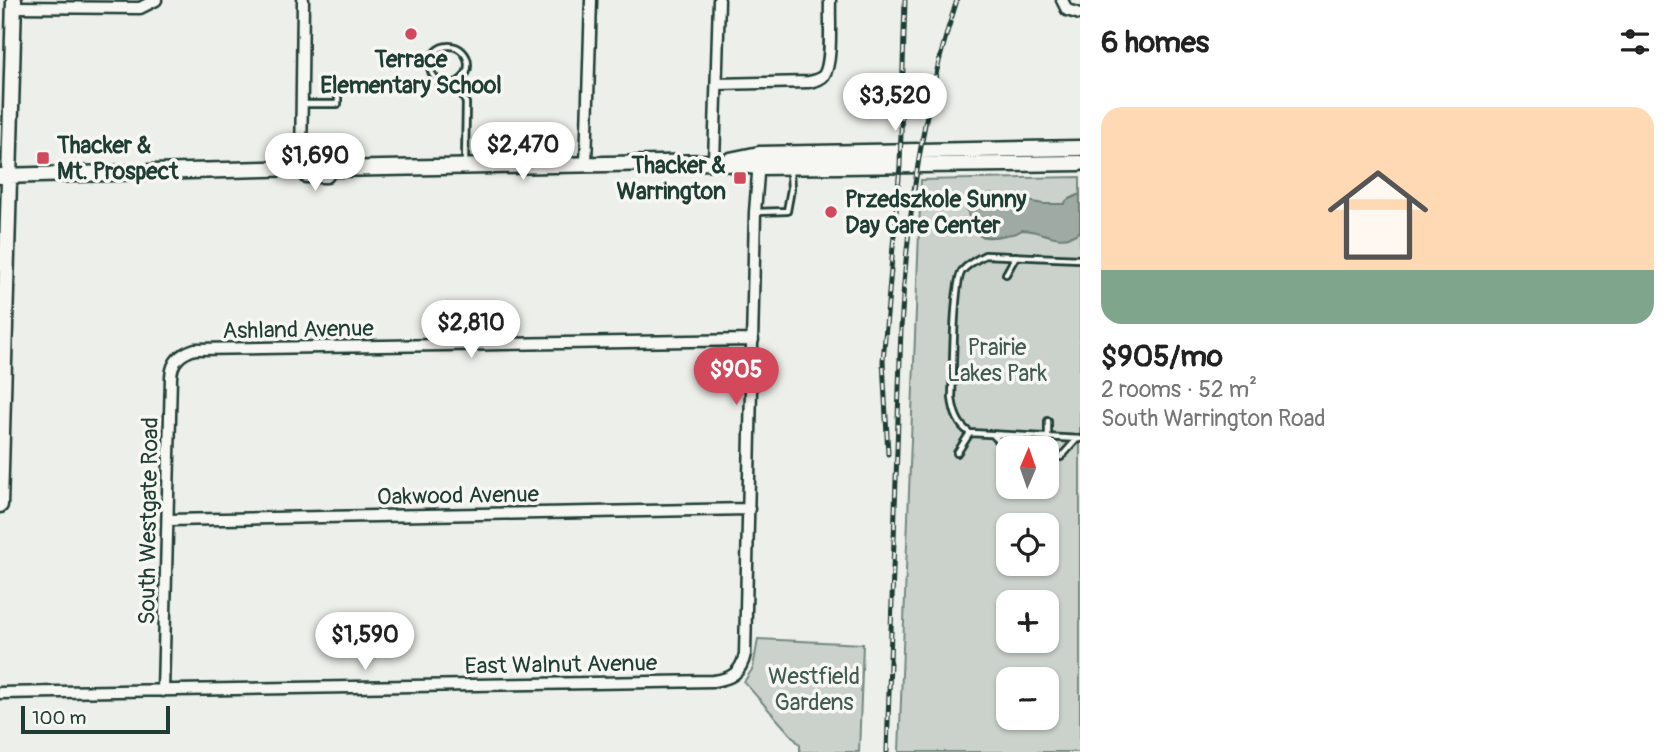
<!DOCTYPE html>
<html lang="en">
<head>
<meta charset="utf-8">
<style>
  body { margin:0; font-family:Pangolin,sans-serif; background:#f2f2f2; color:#222; height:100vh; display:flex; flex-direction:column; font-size:26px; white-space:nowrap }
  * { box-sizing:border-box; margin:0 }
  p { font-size:23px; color:#767676 }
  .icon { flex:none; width:38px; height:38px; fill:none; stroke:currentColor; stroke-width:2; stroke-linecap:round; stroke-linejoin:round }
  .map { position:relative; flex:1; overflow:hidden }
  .drawer { display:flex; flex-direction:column; background:#fff; width:595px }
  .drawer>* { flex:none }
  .needle { width:46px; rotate:2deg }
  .buttons { position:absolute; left:996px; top:436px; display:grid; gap:14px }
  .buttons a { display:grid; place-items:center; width:63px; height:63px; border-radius:14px; background:#fff; box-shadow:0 2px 5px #0004; font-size:35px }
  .scale { position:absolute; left:21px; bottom:18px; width:149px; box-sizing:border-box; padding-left:7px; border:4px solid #1f3d34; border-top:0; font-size:19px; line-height:24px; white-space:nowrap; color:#1f3d34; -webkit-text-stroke:5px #f6f6f2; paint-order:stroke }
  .price { position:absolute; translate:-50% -60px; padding:0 16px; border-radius:24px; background:#fff; color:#222; font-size:23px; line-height:46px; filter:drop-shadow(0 2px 4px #0008) }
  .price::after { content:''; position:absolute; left:50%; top:42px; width:21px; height:16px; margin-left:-10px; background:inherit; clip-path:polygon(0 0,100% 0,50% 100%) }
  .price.on { background:#d1495b; color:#fff }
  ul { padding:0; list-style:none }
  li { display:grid; align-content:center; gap:14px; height:371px; padding:0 21px }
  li+li { border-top:2px solid #e0e0e0 }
  li span { display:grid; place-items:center; height:217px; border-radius:21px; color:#555 }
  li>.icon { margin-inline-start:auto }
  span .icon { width:126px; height:126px; fill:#fffc; stroke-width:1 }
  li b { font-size:30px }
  h2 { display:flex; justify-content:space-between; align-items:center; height:84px; padding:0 21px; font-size:30px }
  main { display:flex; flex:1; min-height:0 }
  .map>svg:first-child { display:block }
  .green { fill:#cbd2cc; stroke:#758880; stroke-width:2; fill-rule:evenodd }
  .water { fill:#9faaa4; stroke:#6c7e77; stroke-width:2 }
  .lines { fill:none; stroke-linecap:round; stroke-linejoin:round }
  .service-casing { stroke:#1f3d34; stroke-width:10 }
  .minor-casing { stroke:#1f3d34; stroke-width:15 }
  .secondary-casing { stroke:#1f3d34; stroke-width:19 }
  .service { stroke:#f6f6f2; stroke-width:4.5 }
  .minor { stroke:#f6f6f2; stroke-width:10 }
  .secondary { stroke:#f6f6f2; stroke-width:14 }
  .rail-casing { stroke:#1f3d34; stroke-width:5 }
  .rail { stroke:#f6f6f2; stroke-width:2.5; stroke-dasharray:8; stroke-linecap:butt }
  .poi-dot { fill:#d1495b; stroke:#f6f6f2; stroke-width:2.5 }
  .labels { text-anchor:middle; stroke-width:7; stroke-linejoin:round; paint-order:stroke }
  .poi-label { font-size:23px; font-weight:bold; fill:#1f3d34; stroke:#f6f6f2; text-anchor:start }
  .street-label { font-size:23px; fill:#1f3d34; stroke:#f6f6f2 }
  .park-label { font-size:23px; fill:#415b52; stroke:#f6f6f2 }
</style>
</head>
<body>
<main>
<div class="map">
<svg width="1080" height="752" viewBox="0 0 1080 752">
  <rect width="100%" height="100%" fill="#edefea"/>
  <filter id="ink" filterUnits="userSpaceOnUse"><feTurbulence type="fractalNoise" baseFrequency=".0143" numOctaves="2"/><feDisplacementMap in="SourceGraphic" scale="14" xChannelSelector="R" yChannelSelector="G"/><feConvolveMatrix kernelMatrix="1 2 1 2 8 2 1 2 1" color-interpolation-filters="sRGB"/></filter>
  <g filter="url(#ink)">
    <!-- green -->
    <path class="green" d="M1080 177V752H899L921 180ZM1008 448H1046V486H1008ZM1008 525H1046V564H1008ZM1008 602H1046V640H1008ZM1008 679H1046V718H1008Z
      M758 639 863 644 859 752H800V745L744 682 753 668Z"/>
    <!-- water -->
    <path class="water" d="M992 194 1043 204H1064L1067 200 1080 194V231C1061 247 1044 230 1022 230 1015 235 1014 233 1006 235 977 241 972 236 967 207L982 196Z"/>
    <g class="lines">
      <!-- service casing -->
      <g class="service-casing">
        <path id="service" d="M430 65a19 19 0 1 1 38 0a19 19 0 1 1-38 0Z
          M457 83 466 103 465 164
          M303 104H338V89H386
          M756 212 787 211 791 189 790 171
          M1080 259 985 255C977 259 968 264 962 271 953 283 953 377 952 398 954 413 958 425 970 433L1080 439
          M1006 274 1016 256
          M994 436 1008 450
          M1048 438V421
          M957 453 970 433
          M1046 456 1061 457 1077 439"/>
      </g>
      <!-- minor casing -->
      <g class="minor-casing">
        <path id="minor" d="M1062 0 1067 10 1080 14
          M13 7 140 8 156 0
          M717 84 809 82C814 81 820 80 824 75 833 62 829 17 830 0
          M714 162 719 0
          M586 164 591 0
          M301 168 303 0
          M168 520 749 509
          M163 691 171 377C172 361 180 354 195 349L753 340
          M0 693 713 681C731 679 741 673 745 654L755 212 759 162"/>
      </g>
      <!-- secondary casing -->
      <g class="secondary-casing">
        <path id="secondary" d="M730 160 759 154 1080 148
          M301 168 306 175H326L330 169
          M0 176 301 168 307 164H325L330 169 714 162 758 167 1080 163
          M0 505 14 0"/>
      </g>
      <!-- service -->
      <use href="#service" class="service"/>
      <!-- minor -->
      <use href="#minor" class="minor"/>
      <!-- secondary -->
      <use href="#secondary" class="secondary"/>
      <!-- rail casing -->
      <g class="rail-casing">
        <path id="rail" d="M888 454 883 361 900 166 905 0
          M887 752 901 328C907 217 922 106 957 0"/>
      </g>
      <!-- rail -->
      <use href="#rail" class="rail"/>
    </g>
  </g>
  <!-- markers -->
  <g class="poi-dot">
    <circle cx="411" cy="34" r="7"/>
    <rect x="36" y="151" width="14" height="14" rx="3.5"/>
    <rect x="733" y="171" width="14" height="14" rx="3.5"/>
    <circle cx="831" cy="212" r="7"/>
  </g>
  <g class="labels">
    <!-- poi labels -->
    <g class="poi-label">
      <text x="411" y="67" text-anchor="middle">Terrace<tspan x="411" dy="26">Elementary School</tspan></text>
      <text x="57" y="153">Thacker &amp;<tspan x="57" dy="26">Mt. Prospect</tspan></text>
      <text x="726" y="173" text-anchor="end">Thacker &amp;<tspan x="726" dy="26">Warrington</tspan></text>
      <text x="845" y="207">Przedszkole Sunny<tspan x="845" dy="26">Day Care Center</tspan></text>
    </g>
    <!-- street labels -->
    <g class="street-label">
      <text transform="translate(298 329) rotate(-1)" y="8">Ashland Avenue</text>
      <text transform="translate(458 495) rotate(-1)" y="8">Oakwood Avenue</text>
      <text transform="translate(148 521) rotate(-89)" y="8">South Westgate Road</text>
      <text transform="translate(561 664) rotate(-1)" y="8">East Walnut Avenue</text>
    </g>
    <!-- park labels -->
    <g class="park-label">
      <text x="997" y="355">Prairie<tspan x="997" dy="26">Lakes Park</tspan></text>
      <text x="814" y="684">Westfield<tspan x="814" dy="26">Gardens</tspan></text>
    </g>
  </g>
</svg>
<div class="buttons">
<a><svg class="needle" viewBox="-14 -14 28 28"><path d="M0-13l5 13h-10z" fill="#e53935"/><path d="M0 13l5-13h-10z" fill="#767676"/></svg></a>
<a><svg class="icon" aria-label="locate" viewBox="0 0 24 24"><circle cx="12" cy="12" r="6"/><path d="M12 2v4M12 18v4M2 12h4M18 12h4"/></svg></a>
<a>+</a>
<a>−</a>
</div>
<div class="scale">100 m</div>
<b class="price" style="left:895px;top:133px">$3,520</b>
<b class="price" style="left:523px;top:182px">$2,470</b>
<b class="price" style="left:315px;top:193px">$1,690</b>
<b class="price" style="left:471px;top:360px">$2,810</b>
<b class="price on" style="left:736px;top:407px">$905</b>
<b class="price" style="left:365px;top:672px">$1,590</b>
</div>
<section class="drawer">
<h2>6 homes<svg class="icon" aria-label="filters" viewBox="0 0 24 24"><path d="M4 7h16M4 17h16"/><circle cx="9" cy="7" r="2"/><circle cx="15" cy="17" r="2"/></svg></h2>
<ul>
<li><span style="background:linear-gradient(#ffd9b3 75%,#7fa58c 0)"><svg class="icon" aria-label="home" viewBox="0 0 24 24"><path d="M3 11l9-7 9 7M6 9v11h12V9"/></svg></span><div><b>$905/mo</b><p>2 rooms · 52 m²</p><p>South Warrington Road</p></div></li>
</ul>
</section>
</main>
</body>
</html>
